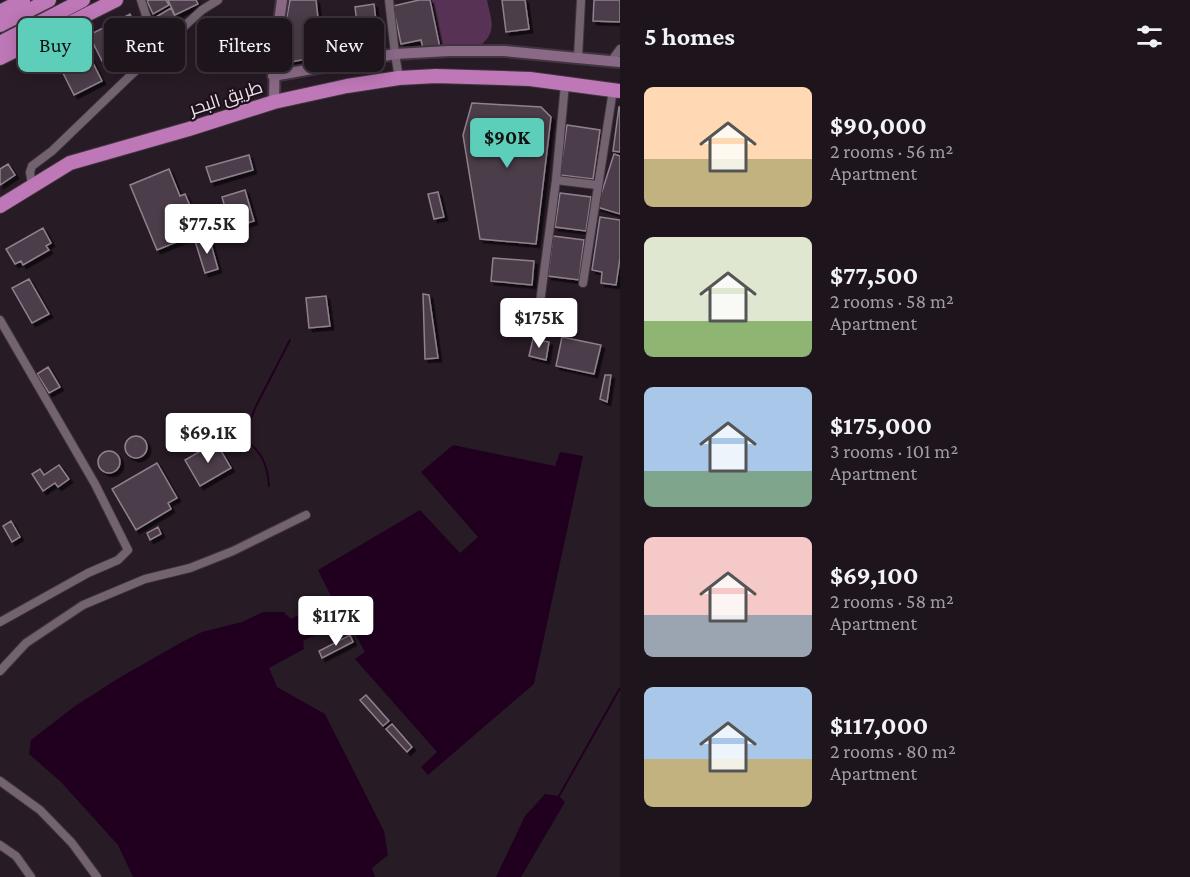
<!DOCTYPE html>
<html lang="en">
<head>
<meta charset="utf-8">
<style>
  body { margin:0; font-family:"Crimson Pro",Cairo,serif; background:#251d25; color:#f1f3f6; height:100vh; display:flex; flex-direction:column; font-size:22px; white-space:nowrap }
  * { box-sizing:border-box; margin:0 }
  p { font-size:20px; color:#a09ea3 }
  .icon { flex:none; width:33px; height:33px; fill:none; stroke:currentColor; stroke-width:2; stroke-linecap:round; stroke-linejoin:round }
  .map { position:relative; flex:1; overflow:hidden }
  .drawer { display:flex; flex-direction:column; background:#1d141c; width:570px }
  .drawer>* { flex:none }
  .guide { position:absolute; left:18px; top:18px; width:512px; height:54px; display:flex; gap:12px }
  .price { position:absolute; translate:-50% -51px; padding:0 14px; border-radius:6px; background:#fff; color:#222; font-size:20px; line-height:39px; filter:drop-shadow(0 2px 3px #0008) }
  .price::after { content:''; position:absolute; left:50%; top:36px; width:18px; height:14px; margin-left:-9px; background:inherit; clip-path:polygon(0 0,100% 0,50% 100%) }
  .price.selected { background:#5cceba; color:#111 }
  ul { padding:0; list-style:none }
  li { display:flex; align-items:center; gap:18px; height:150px; padding:0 24px }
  li span { display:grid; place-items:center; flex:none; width:168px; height:120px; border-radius:9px; color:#555 }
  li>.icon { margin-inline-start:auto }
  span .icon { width:72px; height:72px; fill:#fffc; stroke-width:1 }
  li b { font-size:26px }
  h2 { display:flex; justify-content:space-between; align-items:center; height:72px; padding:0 24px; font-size:26px }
  .tag { padding:0 21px; border-radius:9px; background:#1d141c; box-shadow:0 3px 15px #0003,0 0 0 2px #3b333b; font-size:21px; line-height:54px }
  .tag.selected { background:#5cceba; color:#111 }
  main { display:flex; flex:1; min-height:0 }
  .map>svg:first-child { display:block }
  .green { fill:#573254 }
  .water { fill:#21001f }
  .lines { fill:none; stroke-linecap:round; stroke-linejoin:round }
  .stream { stroke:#21001f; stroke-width:2 }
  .building { fill:#4b3d4a; stroke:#91818f; stroke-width:1.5; filter:url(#shadow) }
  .street-casing { stroke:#40353f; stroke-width:10 }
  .secondary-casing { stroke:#40353f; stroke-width:14 }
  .highway-casing { stroke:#40353f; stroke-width:16 }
  .street { stroke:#736371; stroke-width:8 }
  .secondary { stroke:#8a6986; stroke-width:10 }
  .highway { stroke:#be77b7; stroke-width:14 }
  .labels { text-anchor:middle; stroke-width:4.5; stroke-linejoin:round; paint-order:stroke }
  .street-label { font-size:18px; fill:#eae1e8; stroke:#1e111c }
</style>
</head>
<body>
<main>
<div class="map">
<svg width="620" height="877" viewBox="0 0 620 877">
  <defs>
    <filter id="shadow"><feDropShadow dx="3.5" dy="3.5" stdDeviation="0" flood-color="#0009"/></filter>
  </defs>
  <rect width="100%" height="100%" fill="#271b26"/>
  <!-- green -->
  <path class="green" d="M432 0H487C491 20 498 31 480 46L442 48Z"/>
  <!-- water -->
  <path class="water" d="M453 445 555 466 560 452 583 456 534 684 428 775 421 767 437 752 355 659 365 652 347 619 303 641 304 649 269 668 277 687 325 714 384 831 388 855 372 868 375 877H133L118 845 61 782 29 754 31 740 75 706 119 678 182 642 202 632 242 622 263 612H284L291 619 332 598 318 570 420 510 460 553 478 537 421 472Z
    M545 794 559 796 565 802 521 877H496L525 816Z"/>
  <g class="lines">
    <!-- stream -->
    <path class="stream" d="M269 486C268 470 264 454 250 444L248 426 256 406 290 340
      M559 796 620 688"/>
  </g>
  <!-- building -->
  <path class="building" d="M149 0H166L169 5 153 14 147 1Z
    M168 0H196L198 4 175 15Z
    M290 0H316L322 56 286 63 280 58V54Z
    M419 0H430L440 48 424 52 421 40 401 44 393 6Z
    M502 0H525L529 29 506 32Z
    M594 0H620V22L593 21Z
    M374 4 376 21 357 24 355 7Z
    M171 8 179 25 162 39 158 34 156 17Z
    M130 14 137 30 143 52 126 60 109 25Z
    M107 26 115 44 108 47 113 56 102 61 89 35Z
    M377 26 378 47 332 50 330 29Z
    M86 49 102 81 74 95 58 63Z
    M472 103 541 107 551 117 536 244 480 239 463 135Z
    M619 107H620V152L613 151Z
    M567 125 600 130 593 179 560 175Z
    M614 154 620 156V214L597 207Z
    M249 155 253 170 211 182 206 167Z
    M8 164 15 175 0 185V169Z
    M169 169 180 196 185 194 198 224 191 227 194 235 157 250 130 185Z
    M245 190 254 221 231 228 222 197Z
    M438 192 444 217 434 219 428 194Z
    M560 193 591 197 586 231 555 227Z
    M600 217 620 220V258L616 285 601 283 602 272 592 270Z
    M43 228 51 243 46 246 49 250 23 265 21 261 15 264 6 249Z
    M553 236 584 240 579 280 548 276Z
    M209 237 218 269 205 273 195 241Z
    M493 258 534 261 532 285 491 281Z
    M29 279 49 314 32 323 12 288Z
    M423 294 429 295 438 358 425 359Z
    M326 296 330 326 309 328 306 298Z
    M562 337 601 345 594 374 556 366Z
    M533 339 549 342 546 360 529 356Z
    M48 367 60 387 49 393 37 374Z
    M605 375H611L607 402 600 399Z
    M125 447a11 11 0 1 1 22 0a11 11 0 1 1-22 0Z
    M216 442 231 468 200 486 185 460Z
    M98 462a11 11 0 1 1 22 0a11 11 0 1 1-22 0Z
    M157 463 177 498 168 503 171 509 136 530 112 489Z
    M59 465 69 479 58 487 55 483 43 491 32 474 40 469 44 475Z
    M11 521 20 537 12 542 3 526Z
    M158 527 161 534 150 540 147 533Z
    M350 635 353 642 322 658 319 651Z
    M366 695 389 721 383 726 360 700Z
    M392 724 412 747 407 752 386 729Z"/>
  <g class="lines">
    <!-- street casing -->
    <g class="street-casing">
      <path id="street" d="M141 0 152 34
        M389 0 395 54 399 78
        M578 57 581 0
        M612 60 620 49
        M556 180 597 185
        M32 186 30 172 32 166 52 151 130 76 202 10 218 0
        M583 283 613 90
        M540 303 556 180 565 84
        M0 320 95 484 128 550 118 560 88 573 0 622
        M0 671 26 643 83 605 145 579 190 568 233 551 306 515
        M0 781 40 810 72 843 97 877
        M0 845 16 856 31 877"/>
    </g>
    <!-- secondary casing -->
    <g class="secondary-casing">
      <path id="secondary" d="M273 76 395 54 449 51H504L620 62
        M274 102 275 50 282 0"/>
    </g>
    <!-- highway casing -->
    <g class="highway-casing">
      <path id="highway" d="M0 12 23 0
        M0 25 49 0
        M0 43 83 0
        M0 58 116 0
        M0 206 70 163 189 129 274 102 347 86 399 78 436 76 530 79 620 91"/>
    </g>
    <!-- street -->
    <use href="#street" class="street"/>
    <!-- secondary -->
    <use href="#secondary" class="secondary"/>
    <!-- highway -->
    <use href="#highway" class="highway"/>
  </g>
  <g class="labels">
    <!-- street labels -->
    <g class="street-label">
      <text transform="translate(226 98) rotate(-18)" y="6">طريق البحر</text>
    </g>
  </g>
</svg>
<b class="price selected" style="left:507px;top:169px">$90K</b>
<b class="price" style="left:207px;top:255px">$77.5K</b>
<b class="price" style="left:539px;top:349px">$175K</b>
<b class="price" style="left:208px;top:464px">$69.1K</b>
<b class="price" style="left:336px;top:647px">$117K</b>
<div class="guide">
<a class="tag selected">Buy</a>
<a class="tag">Rent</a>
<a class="tag">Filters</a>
<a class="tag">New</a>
</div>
</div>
<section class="drawer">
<h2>5 homes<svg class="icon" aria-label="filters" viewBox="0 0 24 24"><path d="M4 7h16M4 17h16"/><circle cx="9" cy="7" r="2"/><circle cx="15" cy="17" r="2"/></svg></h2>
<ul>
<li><span style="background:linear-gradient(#ffd9b3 60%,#c2b280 0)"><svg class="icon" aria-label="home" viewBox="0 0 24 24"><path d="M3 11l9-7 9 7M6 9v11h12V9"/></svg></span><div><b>$90,000</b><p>2 rooms · 56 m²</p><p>Apartment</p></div></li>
<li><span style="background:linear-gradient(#dfe7d0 70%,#8fb573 0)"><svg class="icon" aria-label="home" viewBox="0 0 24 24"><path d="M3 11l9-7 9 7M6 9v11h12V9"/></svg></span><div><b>$77,500</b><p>2 rooms · 58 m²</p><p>Apartment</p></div></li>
<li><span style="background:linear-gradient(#a9c7e8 70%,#7fa58c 0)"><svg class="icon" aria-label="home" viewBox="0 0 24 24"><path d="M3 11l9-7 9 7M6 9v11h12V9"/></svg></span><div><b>$175,000</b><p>3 rooms · 101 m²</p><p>Apartment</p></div></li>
<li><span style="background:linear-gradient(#f6c9c9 65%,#9aa5b1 0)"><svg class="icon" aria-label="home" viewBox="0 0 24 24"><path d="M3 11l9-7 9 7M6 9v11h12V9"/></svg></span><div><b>$69,100</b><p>2 rooms · 58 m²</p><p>Apartment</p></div></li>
<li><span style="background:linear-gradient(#a9c7e8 60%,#c2b280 0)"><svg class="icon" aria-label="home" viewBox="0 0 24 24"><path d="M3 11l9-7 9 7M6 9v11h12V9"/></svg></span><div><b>$117,000</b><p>2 rooms · 80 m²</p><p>Apartment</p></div></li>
</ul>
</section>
</main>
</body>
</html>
